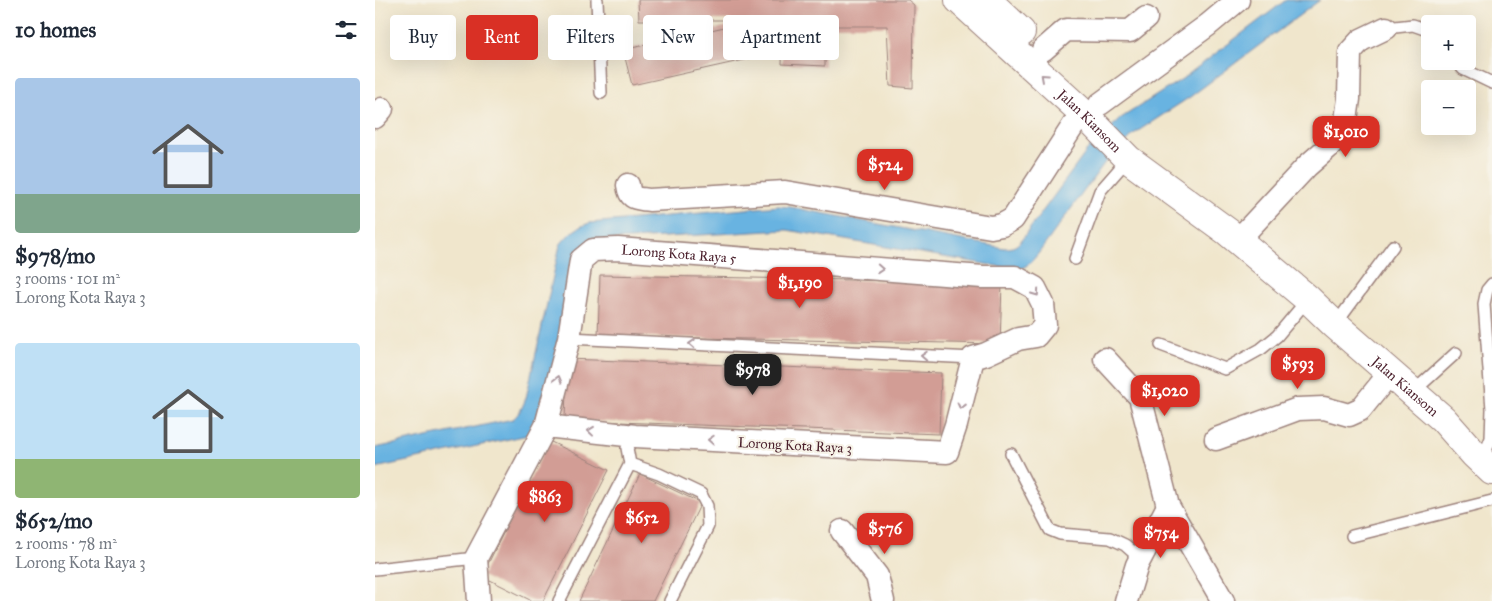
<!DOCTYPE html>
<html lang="en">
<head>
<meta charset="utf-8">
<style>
  body { margin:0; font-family:"IM FELL Great Primer",serif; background:#f6f6f7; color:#1f2937; height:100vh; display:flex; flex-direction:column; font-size:19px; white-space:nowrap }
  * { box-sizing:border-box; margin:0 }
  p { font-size:16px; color:#747a83 }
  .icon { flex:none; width:28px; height:28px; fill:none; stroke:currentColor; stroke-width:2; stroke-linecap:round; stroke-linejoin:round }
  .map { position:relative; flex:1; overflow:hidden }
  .drawer { display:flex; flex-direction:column; background:#fff; width:375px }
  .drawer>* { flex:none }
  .top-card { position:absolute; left:15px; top:15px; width:475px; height:45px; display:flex; gap:10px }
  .fabs { position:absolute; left:1046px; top:15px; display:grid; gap:10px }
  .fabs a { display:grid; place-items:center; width:55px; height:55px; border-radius:5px; background:#fff; box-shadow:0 5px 20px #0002; font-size:25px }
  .price { position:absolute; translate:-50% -42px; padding:0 11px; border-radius:10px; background:#d93025; color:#fff; font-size:16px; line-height:32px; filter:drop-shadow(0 1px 2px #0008) }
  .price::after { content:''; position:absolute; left:50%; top:30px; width:15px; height:11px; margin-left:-8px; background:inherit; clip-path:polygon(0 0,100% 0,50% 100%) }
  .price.active { background:#222; color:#fff }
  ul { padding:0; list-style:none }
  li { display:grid; align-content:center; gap:10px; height:265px; padding:0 15px }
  li span { display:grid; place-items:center; height:155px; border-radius:5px; color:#555 }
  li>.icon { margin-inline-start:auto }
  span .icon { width:90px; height:90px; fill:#fffc; stroke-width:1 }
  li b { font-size:21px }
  h2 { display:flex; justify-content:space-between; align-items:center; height:60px; padding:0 15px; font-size:21px }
  .chip { padding:0 18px; border-radius:5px; background:#fff; box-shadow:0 5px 20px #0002; font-size:18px; line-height:45px }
  .chip.active { background:#d93025; color:#fff }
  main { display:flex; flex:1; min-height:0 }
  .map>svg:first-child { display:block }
  .water { fill:#67b3e1; stroke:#586986 }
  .building { fill:#d29d95 }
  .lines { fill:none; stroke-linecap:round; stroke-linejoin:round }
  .lane-casing { stroke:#9d827c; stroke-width:14 }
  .street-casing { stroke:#9d827c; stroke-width:25 }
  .primary-casing { stroke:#9d827c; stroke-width:30 }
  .lane { stroke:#fff; stroke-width:11 }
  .street { stroke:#fff; stroke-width:22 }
  .primary { stroke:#fff; stroke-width:28 }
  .oneway { stroke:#ae9aa0 }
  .labels { text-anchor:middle; stroke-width:4.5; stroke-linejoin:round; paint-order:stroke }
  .street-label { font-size:14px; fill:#4a1f2b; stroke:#f7f3e8 }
</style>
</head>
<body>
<main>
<section class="drawer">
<h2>10 homes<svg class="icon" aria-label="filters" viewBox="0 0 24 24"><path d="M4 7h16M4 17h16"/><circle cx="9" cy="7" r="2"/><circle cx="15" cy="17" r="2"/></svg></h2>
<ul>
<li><span style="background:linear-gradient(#a9c7e8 75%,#7fa58c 0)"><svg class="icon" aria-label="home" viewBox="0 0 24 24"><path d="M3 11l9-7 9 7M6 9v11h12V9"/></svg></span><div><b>$978/mo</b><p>3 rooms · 101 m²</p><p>Lorong Kota Raya 3</p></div></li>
<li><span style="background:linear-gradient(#bfe0f5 75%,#8fb573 0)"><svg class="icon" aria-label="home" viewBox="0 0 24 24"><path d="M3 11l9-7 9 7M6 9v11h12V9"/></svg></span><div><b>$652/mo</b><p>2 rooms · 78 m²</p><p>Lorong Kota Raya 3</p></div></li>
</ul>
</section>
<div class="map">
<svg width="1117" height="601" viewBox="0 0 1117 601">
  <rect width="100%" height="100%" fill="#f7f3e8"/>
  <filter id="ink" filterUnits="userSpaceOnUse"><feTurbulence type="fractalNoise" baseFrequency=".02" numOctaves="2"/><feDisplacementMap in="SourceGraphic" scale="10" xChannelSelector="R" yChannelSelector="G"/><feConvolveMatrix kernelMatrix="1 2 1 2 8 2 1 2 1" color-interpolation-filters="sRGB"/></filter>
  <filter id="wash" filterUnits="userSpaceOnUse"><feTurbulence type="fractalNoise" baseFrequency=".0096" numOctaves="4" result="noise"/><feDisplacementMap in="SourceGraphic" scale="20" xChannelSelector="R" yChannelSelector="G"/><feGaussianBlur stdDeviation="1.12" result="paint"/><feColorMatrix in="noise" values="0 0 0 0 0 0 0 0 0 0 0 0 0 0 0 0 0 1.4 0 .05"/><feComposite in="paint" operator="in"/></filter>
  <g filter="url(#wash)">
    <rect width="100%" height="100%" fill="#f0e6cc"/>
    <!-- water -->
    <path class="water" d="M911 0H945L815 97 760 133 728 165 663 254C655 263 651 269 639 269L412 230 220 241 169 413 159 431 153 435 0 468V448L138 419C145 413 148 406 151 398L185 245C193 234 202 227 215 223L404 206 415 207 629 248C636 248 640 247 645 242L714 148 746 118 807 79Z"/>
    <g id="blocks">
      <!-- building -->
      <path class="building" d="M263 0H533L539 5 538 88 515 86 512 26H450V66L407 64 408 25H385L387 56 257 85 248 50 358 25V23L355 20H264Z
        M225 275 627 283 625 344 223 336Z
        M192 359 566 373 564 434 190 420Z
        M174 441 234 470 168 601H157L107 576Z
        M265 474 326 503 278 601H204Z"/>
    </g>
  </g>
  <g filter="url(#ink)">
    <use href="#blocks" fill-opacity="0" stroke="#9d827c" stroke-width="1"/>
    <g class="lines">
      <!-- lane casing -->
      <g class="lane-casing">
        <path id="lane" d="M222 0 226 93
          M1011 28 1038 25 1055 31
          M1081 61 1088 69 1117 83
          M700 259 725 191 753 159
          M960 325 1018 246
          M194 338 598 358
          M786 345 850 369 886 349 902 336 933 299
          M1038 392 1081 353
          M636 454 675 530 685 534 735 538 750 545 758 552 762 565
          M1099 454 1112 448 1116 438 1117 409 1109 304 1112 290 1117 284
          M255 464 284 474 326 494 332 506 333 526 295 601
          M977 536 1117 501
          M0 569 101 558
          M184 601 255 464 252 448 260 436"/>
      </g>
      <!-- street casing -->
      <g class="street-casing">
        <g id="street">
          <path d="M668 50 691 30 755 31 771 18"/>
          <path d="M725 104 833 25 863 0"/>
          <path d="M0 117 7 109"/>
          <path d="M253 185C255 200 261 198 274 200L410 192 616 227 627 225 638 219 707 112"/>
          <path d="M863 240 932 166 957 144 970 127 974 99 975 52 986 40 1011 28"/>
          <path d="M730 359 765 397 793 506 848 601"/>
          <path d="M841 439 923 409 949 408 974 415 985 410 1015 373"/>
          <path d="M467 531 502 576 508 601"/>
          <path id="s1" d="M104 601 101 558 171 426 194 338 206 260 218 250 243 249 608 277H640L660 288 668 304 670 325 661 336 643 339 611 354 598 358 581 425 572 452 260 436 171 426"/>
          <path d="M751 601 762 565 793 506"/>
        </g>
      </g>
      <!-- primary casing -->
      <g class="primary-casing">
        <g id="primary">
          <path id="s2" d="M584 0 707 112 753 159 853 232 933 299 960 325 1068 419 1099 454 1117 471"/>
          <path d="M612 0 646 32"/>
        </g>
      </g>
      <!-- lane -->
      <use href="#lane" class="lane"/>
      <!-- street -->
      <use href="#street" class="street"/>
      <!-- primary -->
      <use href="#primary" class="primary"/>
    </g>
    <!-- one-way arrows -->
    <defs><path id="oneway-chevron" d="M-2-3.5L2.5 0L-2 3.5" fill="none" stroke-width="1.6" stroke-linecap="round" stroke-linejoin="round" transform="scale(1.25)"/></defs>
    <g class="oneway">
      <use href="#oneway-chevron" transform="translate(669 77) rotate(-138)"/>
      <use href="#oneway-chevron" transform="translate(505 269) rotate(4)"/>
      <use href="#oneway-chevron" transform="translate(661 293) rotate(55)"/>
      <use href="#oneway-chevron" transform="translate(317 344) rotate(-177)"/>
      <use href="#oneway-chevron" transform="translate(549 356) rotate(-177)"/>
      <use href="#oneway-chevron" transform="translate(183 379) rotate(-75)"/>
      <use href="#oneway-chevron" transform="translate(586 406) rotate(104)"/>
      <use href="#oneway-chevron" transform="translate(216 431) rotate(-174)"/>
      <use href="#oneway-chevron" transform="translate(336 440) rotate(-177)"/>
    </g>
  </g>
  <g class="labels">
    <!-- street labels -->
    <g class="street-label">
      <text dy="5" stroke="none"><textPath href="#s2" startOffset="178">Jalan Kiansom</textPath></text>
      <text dy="5" stroke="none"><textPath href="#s1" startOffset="464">Lorong Kota Raya 5</textPath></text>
      <text dy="5" stroke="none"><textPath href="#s2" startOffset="591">Jalan Kiansom</textPath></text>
      <text transform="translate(420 445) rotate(3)" y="5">Lorong Kota Raya 3</text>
    </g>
  </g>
</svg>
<div class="fabs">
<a>+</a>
<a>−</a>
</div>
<b class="price" style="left:971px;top:158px">$1,010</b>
<b class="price" style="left:510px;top:191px">$524</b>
<b class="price" style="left:425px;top:309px">$1,190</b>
<b class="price" style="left:923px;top:390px">$593</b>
<b class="price active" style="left:378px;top:396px">$978</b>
<b class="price" style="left:790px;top:417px">$1,020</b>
<b class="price" style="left:170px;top:523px">$863</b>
<b class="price" style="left:267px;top:544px">$652</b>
<b class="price" style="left:510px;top:555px">$576</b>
<b class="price" style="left:786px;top:559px">$754</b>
<div class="top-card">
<a class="chip">Buy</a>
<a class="chip active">Rent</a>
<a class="chip">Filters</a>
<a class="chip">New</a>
<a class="chip">Apartment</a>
</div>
</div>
</main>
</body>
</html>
